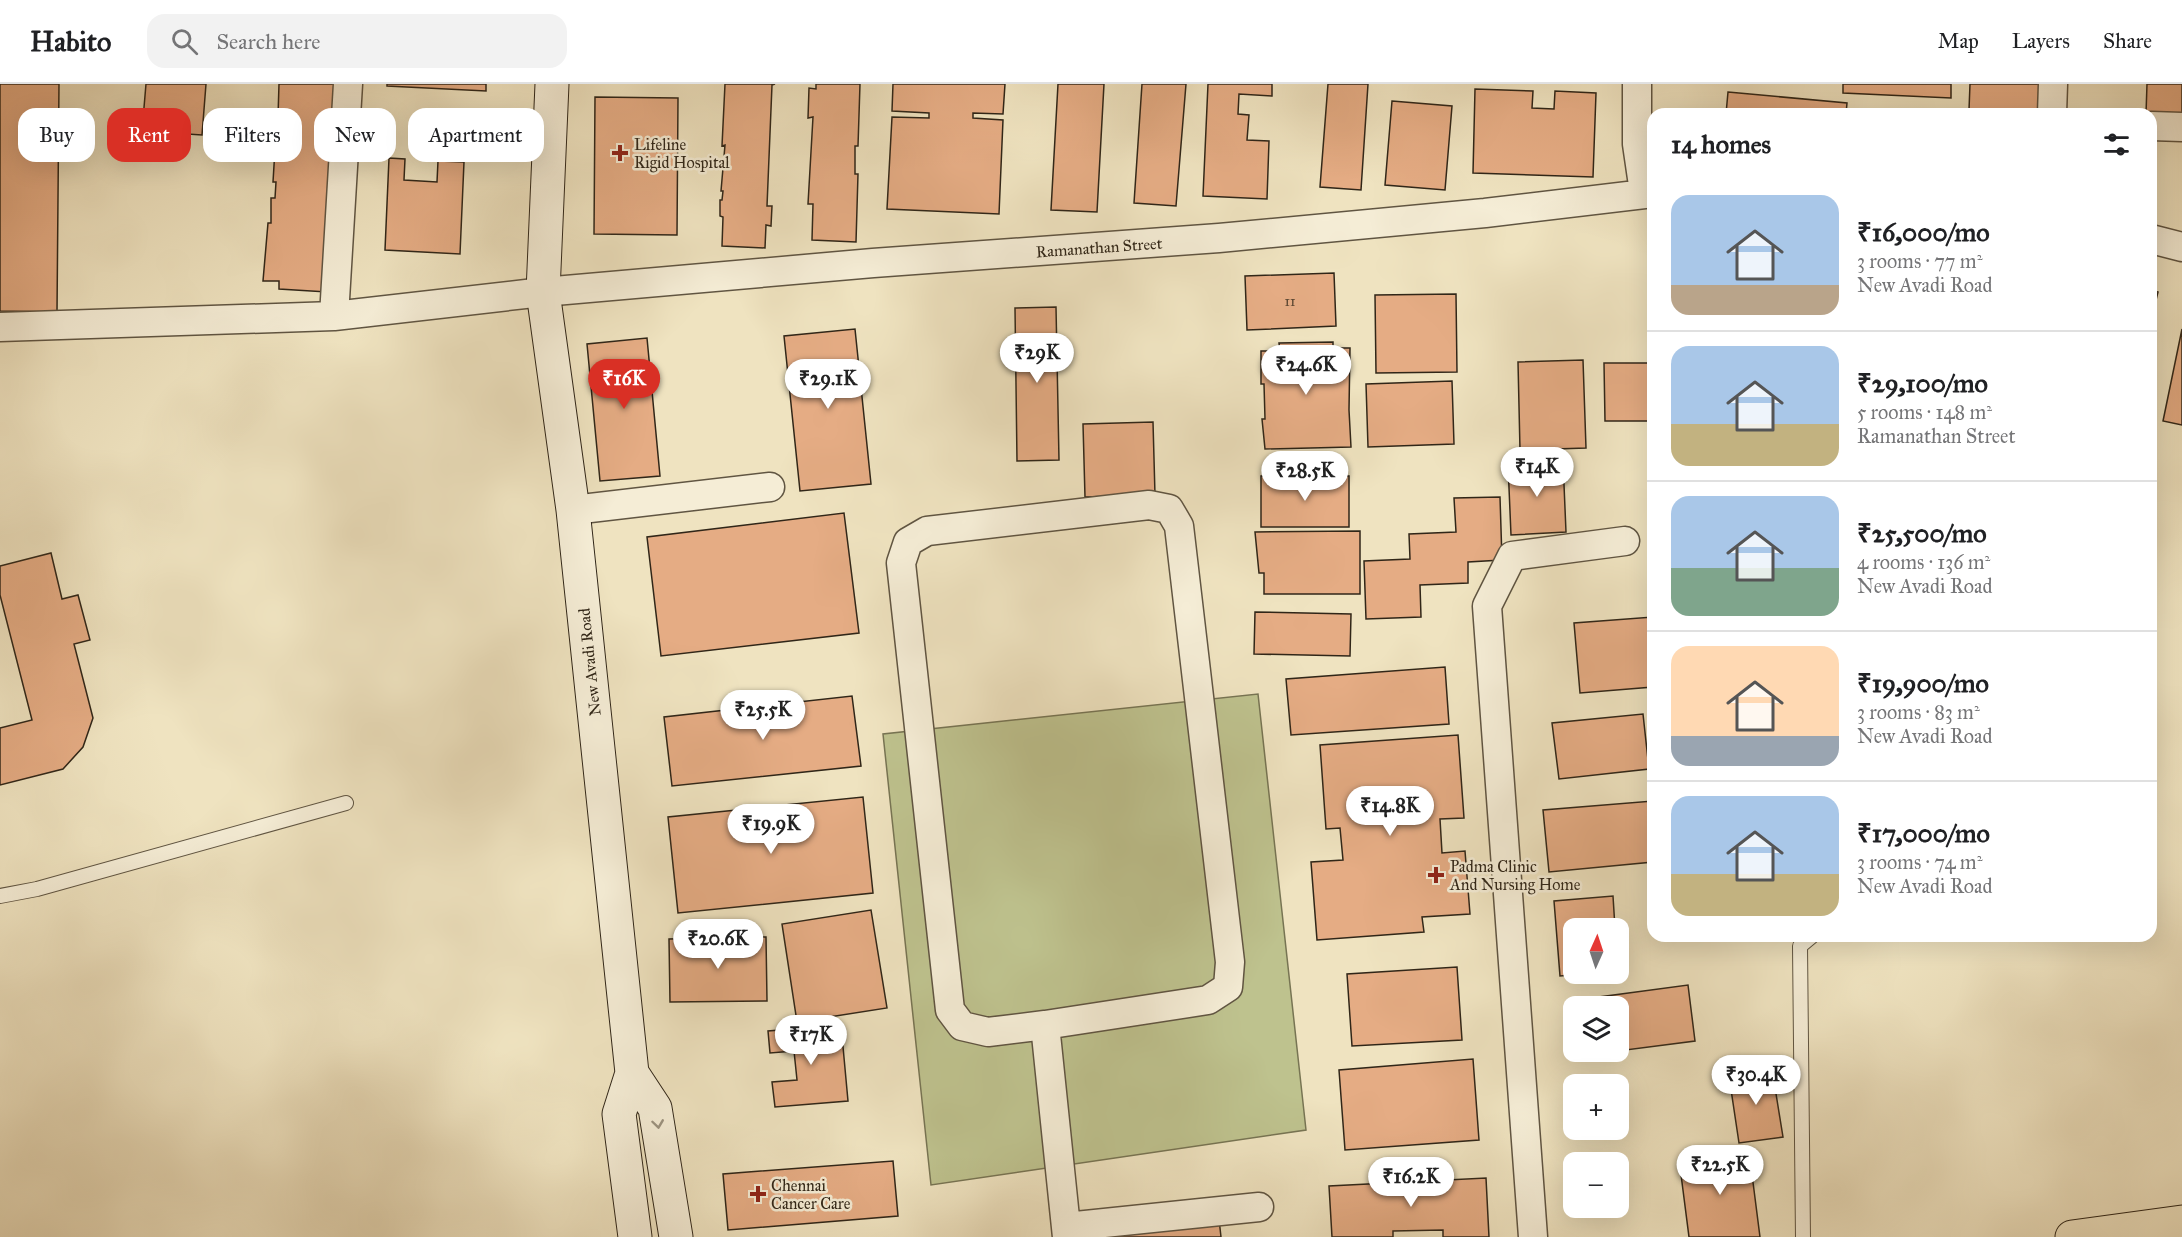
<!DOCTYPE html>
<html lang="en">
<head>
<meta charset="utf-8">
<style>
  body { margin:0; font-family:"IM FELL Great Primer",serif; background:#f2f2f2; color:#202124; height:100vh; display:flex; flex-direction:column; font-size:22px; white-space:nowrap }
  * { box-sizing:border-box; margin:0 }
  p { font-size:20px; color:#757577 }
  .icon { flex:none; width:33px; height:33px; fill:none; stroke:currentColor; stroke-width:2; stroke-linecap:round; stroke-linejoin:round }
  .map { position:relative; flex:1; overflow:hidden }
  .details { position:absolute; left:1647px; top:24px; width:510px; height:834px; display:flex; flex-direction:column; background:#fff; border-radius:18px; box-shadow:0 6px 24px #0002 }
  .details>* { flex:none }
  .guide { position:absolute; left:18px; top:24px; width:570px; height:54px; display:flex; gap:12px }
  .needle { width:39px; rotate:3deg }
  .controls { position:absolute; left:1563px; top:834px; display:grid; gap:12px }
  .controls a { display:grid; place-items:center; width:66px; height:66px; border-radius:12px; background:#fff; box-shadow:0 6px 24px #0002; font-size:30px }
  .price { position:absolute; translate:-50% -51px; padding:0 14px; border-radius:21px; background:#fff; color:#222; font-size:20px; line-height:39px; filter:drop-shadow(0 2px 3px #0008) }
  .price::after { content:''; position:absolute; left:50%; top:36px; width:18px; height:14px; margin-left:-9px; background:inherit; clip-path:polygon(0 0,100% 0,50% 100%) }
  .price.selected { background:#d93025; color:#fff }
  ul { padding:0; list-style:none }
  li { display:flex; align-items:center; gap:18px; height:150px; padding:0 24px }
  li+li { border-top:2px solid #e0e0e0 }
  li span { display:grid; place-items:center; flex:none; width:168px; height:120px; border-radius:18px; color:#555 }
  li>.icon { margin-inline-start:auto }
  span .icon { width:72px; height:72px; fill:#fffc; stroke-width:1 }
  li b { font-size:26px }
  h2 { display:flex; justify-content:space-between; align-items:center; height:72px; padding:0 24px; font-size:26px }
  .pill { padding:0 21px; border-radius:18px; background:#fff; box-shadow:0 6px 24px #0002; font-size:21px; line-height:54px }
  .pill.selected { background:#d93025; color:#fff }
  header { display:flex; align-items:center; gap:36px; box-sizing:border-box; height:84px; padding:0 30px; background:#fff; border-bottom:2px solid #e0e0e0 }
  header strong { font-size:28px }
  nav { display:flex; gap:33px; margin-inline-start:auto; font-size:21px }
  .search { width:420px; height:54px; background:#f2f2f2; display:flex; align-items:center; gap:15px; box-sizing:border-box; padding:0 21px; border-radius:18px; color:#757577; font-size:22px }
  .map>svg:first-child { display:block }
  .green { fill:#bec28e; stroke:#777453; stroke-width:1.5 }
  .building { fill:#e5ac84; stroke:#302618; stroke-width:1.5 }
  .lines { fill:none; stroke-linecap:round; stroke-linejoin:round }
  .service-casing { stroke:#605542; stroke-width:16 }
  .minor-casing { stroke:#605542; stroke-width:31 }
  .secondary-casing { stroke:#302618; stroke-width:35 }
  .primary-casing { stroke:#302618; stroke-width:35 }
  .service { stroke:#f5edd6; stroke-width:14 }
  .minor { stroke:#f5edd6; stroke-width:28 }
  .secondary { stroke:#f5edd6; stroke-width:33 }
  .primary { stroke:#efe3c0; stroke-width:33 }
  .oneway { stroke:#9c9380 }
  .poi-dot { fill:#8f2418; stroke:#f5edd6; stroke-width:2 }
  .labels { text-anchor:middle; stroke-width:5; stroke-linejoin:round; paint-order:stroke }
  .number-label { font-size:14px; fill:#5d4833 }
  .poi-label { font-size:16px; fill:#302618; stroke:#f5edd6; text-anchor:start }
  .street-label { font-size:16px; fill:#302618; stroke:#f5edd6 }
</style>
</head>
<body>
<header>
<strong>Habito</strong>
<div class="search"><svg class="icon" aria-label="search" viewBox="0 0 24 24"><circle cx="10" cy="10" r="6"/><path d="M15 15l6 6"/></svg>Search here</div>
<nav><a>Map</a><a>Layers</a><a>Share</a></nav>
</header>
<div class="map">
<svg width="2182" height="1153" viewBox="0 0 2182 1153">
  <rect width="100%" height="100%" fill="#efe3c0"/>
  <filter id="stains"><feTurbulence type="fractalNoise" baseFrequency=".00333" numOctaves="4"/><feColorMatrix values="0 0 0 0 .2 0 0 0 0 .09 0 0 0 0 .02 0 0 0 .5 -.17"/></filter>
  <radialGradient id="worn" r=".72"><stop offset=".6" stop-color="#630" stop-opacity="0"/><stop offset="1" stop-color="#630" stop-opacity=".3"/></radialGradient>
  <!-- green -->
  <path class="green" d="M1258 610 1306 1046 931 1101 883 650Z"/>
  <!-- building -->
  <path class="building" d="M0 0H59L57 228 0 227Z
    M146 0H206L202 51 142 47Z
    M279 0H346L327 208 279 205V197H263L268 139H271V114H275L276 98H273L275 65H277Z
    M387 0H486V7L387 2Z
    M725 0H775L772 1 767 122H772L771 142 766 141 765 164 722 162 723 133 720 132V116H722L723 107H721L725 61 722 62Z
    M816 0H860L858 62H855V90H858L856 158 812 156 813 120H808L813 33 808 34 809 4 816 5Z
    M893 0H1005L1003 30 973 29V34L1003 36 999 130 887 125 892 33 929 34V29L892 27Z
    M1058 0H1104L1097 128 1051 126Z
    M1142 0H1186L1176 122 1134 119Z
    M1208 0H1272V12L1239 10 1238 30 1249 31 1247 56 1269 57 1267 115 1203 112Z
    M1328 0H1368L1361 106 1320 103Z
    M1843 0H1951V14L1843 9Z
    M1970 0H2041L2040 29 1969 26Z
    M2147 0H2182V33L2146 30Z
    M1475 5 1533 7 1532 24 1554 25 1555 7 1596 9 1593 93 1473 89Z
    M1728 8 1847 19 1846 30H1726Z
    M595 13 678 14 677 151 594 150Z
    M1392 17 1452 22 1445 106 1385 101Z
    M389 74 405 75 404 96 437 98 438 77 464 78 460 170 385 166Z
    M1334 189 1336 242 1247 246 1245 192Z
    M2151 206 2158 208 2151 236Z
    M1456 210 1457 288 1376 289 1375 211Z
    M1056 223 1059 376 1017 377 1015 224Z
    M855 245 871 400 800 407 784 252Z
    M2182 245V341L2163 337Z
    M647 254 660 392 600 397 587 260Z
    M1333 258V264H1350L1349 326 1351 363 1265 365 1262 335H1265L1264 300H1261V267H1280L1279 259Z
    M1583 276 1586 364 1520 366 1518 278Z
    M1604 279H1653V337H1605Z
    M1452 297 1454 360 1368 363 1366 300Z
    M1153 338 1155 411 1085 413 1083 340Z
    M1563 377 1566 448 1511 451 1508 380Z
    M1261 392H1349V443H1261Z
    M1500 413 1502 476 1468 478V499L1420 501 1421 533 1366 535 1364 477 1410 475 1409 450 1456 448 1454 414Z
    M844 429 859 549 661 572 647 453Z
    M1360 447V510H1264V489H1259L1255 448Z
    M51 469 62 515 78 511 90 556 74 560 93 634 83 663 63 685 0 701V644L32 636 0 511V482Z
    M1255 528 1351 530 1350 572 1254 570Z
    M1653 533V603L1580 609 1574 539Z
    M1445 583 1449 640 1291 651 1286 595Z
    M852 612 861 682 672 702 664 633Z
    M1643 630 1649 685 1559 695 1552 639Z
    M1458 651 1464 734 1440 735 1442 769 1465 767 1470 830 1422 833 1424 848 1317 856 1311 778 1343 776 1340 744 1326 745 1320 661Z
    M863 713 873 809 678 829 668 733Z
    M1653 717V778L1549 788 1543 726Z
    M1613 812 1615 844H1574V890H1610V896L1585 898 1584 890 1560 892 1554 817Z
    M871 826 887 924 797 938 782 840Z
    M766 853 767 917 670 918 669 855Z
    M1457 883 1462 956 1352 962 1347 890Z
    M1688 901 1695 957 1618 967V922H1574V951L1569 917Z
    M841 941 848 1017 775 1023 772 998 797 996 794 967 770 969 768 947Z
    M1576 968H1617L1577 973Z
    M1473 975 1479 1056 1345 1066 1339 986Z
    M1772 985 1783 1053 1739 1059 1729 992Z
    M1749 1067 1760 1153H1689L1679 1075Z
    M893 1077 898 1132 728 1146 723 1090Z
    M1486 1094 1489 1153H1443V1146L1393 1147V1153H1332L1329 1102Z
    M1219 1135 1221 1153H1117V1148Z"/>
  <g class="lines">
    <!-- service casing -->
    <g class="service-casing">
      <path id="service" d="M0 812 37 805 346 719
        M1803 1153 1800 862 1812 852"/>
    </g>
    <!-- minor casing -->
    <g class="minor-casing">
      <path id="minor" d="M1637 0V60L1644 108
        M2052 30 2053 0
        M2151 42 2182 43
        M2151 155 2182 163
        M334 232 348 0
        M0 243 334 232 543 208 873 179 1219 154 1485 129 1653 109
        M573 426 770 403
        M1045 941 988 948 962 942 950 926 901 479 908 458 927 447 1149 421 1169 425 1179 442 1230 878 1228 903 1208 916 1045 941 1067 1153
        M1066 1143 1259 1123
        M1533 1153 1487 522 1512 472 1625 457"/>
    </g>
    <!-- secondary casing -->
    <g class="secondary-casing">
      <path id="secondary" d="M552 0 543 208 573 426 632 989 619 1030 635 1153
        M632 989 655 1024 676 1153"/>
    </g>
    <!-- primary casing -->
    <g class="primary-casing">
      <path id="primary" d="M2072 1153 2182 1138"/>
    </g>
    <!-- service -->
    <use href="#service" class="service"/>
    <!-- minor -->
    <use href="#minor" class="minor"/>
    <!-- secondary -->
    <use href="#secondary" class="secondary"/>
    <!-- primary -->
    <use href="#primary" class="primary"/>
  </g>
  <!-- one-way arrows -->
  <defs><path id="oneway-chevron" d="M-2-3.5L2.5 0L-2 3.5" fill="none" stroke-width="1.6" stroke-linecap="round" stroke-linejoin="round" transform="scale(1.5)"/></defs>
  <use class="oneway" href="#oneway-chevron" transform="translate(658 1040) rotate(82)"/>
  <!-- markers -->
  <g class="poi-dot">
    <path d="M617 60h6v6h6v6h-6v6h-6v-6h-6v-6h6z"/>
    <path d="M1433 782h6v6h6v6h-6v6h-6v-6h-6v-6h6z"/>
    <path d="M755 1101h6v6h6v6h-6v6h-6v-6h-6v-6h6z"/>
  </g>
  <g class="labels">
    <!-- number labels -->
    <g class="number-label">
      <text x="1290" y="222">11</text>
    </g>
    <!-- poi labels -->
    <g class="poi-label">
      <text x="634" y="66">Lifeline<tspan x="634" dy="18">Rigid Hospital</tspan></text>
      <text x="1450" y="788">Padma Clinic<tspan x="1450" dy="18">And Nursing Home</tspan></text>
      <text x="771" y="1107">Chennai<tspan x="771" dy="18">Cancer Care</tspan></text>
    </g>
    <!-- street labels -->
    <g class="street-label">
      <text transform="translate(1099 163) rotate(-4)" y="6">Ramanathan Street</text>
      <text transform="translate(589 578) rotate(-96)" y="6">New Avadi Road</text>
    </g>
  </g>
  <rect width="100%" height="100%" filter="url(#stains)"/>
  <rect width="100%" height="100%" fill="url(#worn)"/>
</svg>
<div class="controls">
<a><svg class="needle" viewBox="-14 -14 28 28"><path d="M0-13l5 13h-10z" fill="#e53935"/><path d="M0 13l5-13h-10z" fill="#757577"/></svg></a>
<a><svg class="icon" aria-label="layers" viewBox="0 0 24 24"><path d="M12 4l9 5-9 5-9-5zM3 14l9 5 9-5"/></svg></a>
<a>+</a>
<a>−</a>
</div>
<b class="price" style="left:1037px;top:300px">₹29K</b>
<b class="price" style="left:1306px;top:312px">₹24.6K</b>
<b class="price selected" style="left:624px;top:326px">₹16K</b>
<b class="price" style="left:828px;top:326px">₹29.1K</b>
<b class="price" style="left:1537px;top:414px">₹14K</b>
<b class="price" style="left:1305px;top:418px">₹28.5K</b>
<b class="price" style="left:763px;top:657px">₹25.5K</b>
<b class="price" style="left:1390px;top:753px">₹14.8K</b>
<b class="price" style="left:771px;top:771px">₹19.9K</b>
<b class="price" style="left:718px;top:886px">₹20.6K</b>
<b class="price" style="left:811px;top:982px">₹17K</b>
<b class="price" style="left:1756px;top:1022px">₹30.4K</b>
<b class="price" style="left:1720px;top:1112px">₹22.5K</b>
<b class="price" style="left:1411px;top:1124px">₹16.2K</b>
<div class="guide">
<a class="pill">Buy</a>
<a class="pill selected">Rent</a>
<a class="pill">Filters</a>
<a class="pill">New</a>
<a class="pill">Apartment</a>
</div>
<section class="details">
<h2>14 homes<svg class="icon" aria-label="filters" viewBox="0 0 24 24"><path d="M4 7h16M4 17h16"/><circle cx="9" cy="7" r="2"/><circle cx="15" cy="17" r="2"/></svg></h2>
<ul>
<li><span style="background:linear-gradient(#a9c7e8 75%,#b9a48a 0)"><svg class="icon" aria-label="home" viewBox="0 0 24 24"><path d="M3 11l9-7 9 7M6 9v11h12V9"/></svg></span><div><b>₹16,000/mo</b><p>3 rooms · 77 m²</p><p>New Avadi Road</p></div></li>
<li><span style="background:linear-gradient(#a9c7e8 65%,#c2b280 0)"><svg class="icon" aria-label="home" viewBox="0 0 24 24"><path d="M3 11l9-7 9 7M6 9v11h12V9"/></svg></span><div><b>₹29,100/mo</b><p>5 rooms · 148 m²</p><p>Ramanathan Street</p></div></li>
<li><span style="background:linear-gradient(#a9c7e8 60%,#7fa58c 0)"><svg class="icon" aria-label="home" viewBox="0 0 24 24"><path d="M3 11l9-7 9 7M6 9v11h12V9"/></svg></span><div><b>₹25,500/mo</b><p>4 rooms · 136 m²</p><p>New Avadi Road</p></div></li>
<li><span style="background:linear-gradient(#ffd9b3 75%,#9aa5b1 0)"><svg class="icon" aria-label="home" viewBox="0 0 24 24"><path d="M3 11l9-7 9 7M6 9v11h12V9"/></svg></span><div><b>₹19,900/mo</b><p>3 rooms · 83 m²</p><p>New Avadi Road</p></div></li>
<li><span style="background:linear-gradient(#a9c7e8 65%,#c2b280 0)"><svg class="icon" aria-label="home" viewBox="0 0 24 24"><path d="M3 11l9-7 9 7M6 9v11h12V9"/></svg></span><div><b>₹17,000/mo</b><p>3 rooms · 74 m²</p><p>New Avadi Road</p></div></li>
</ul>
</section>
</div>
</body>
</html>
